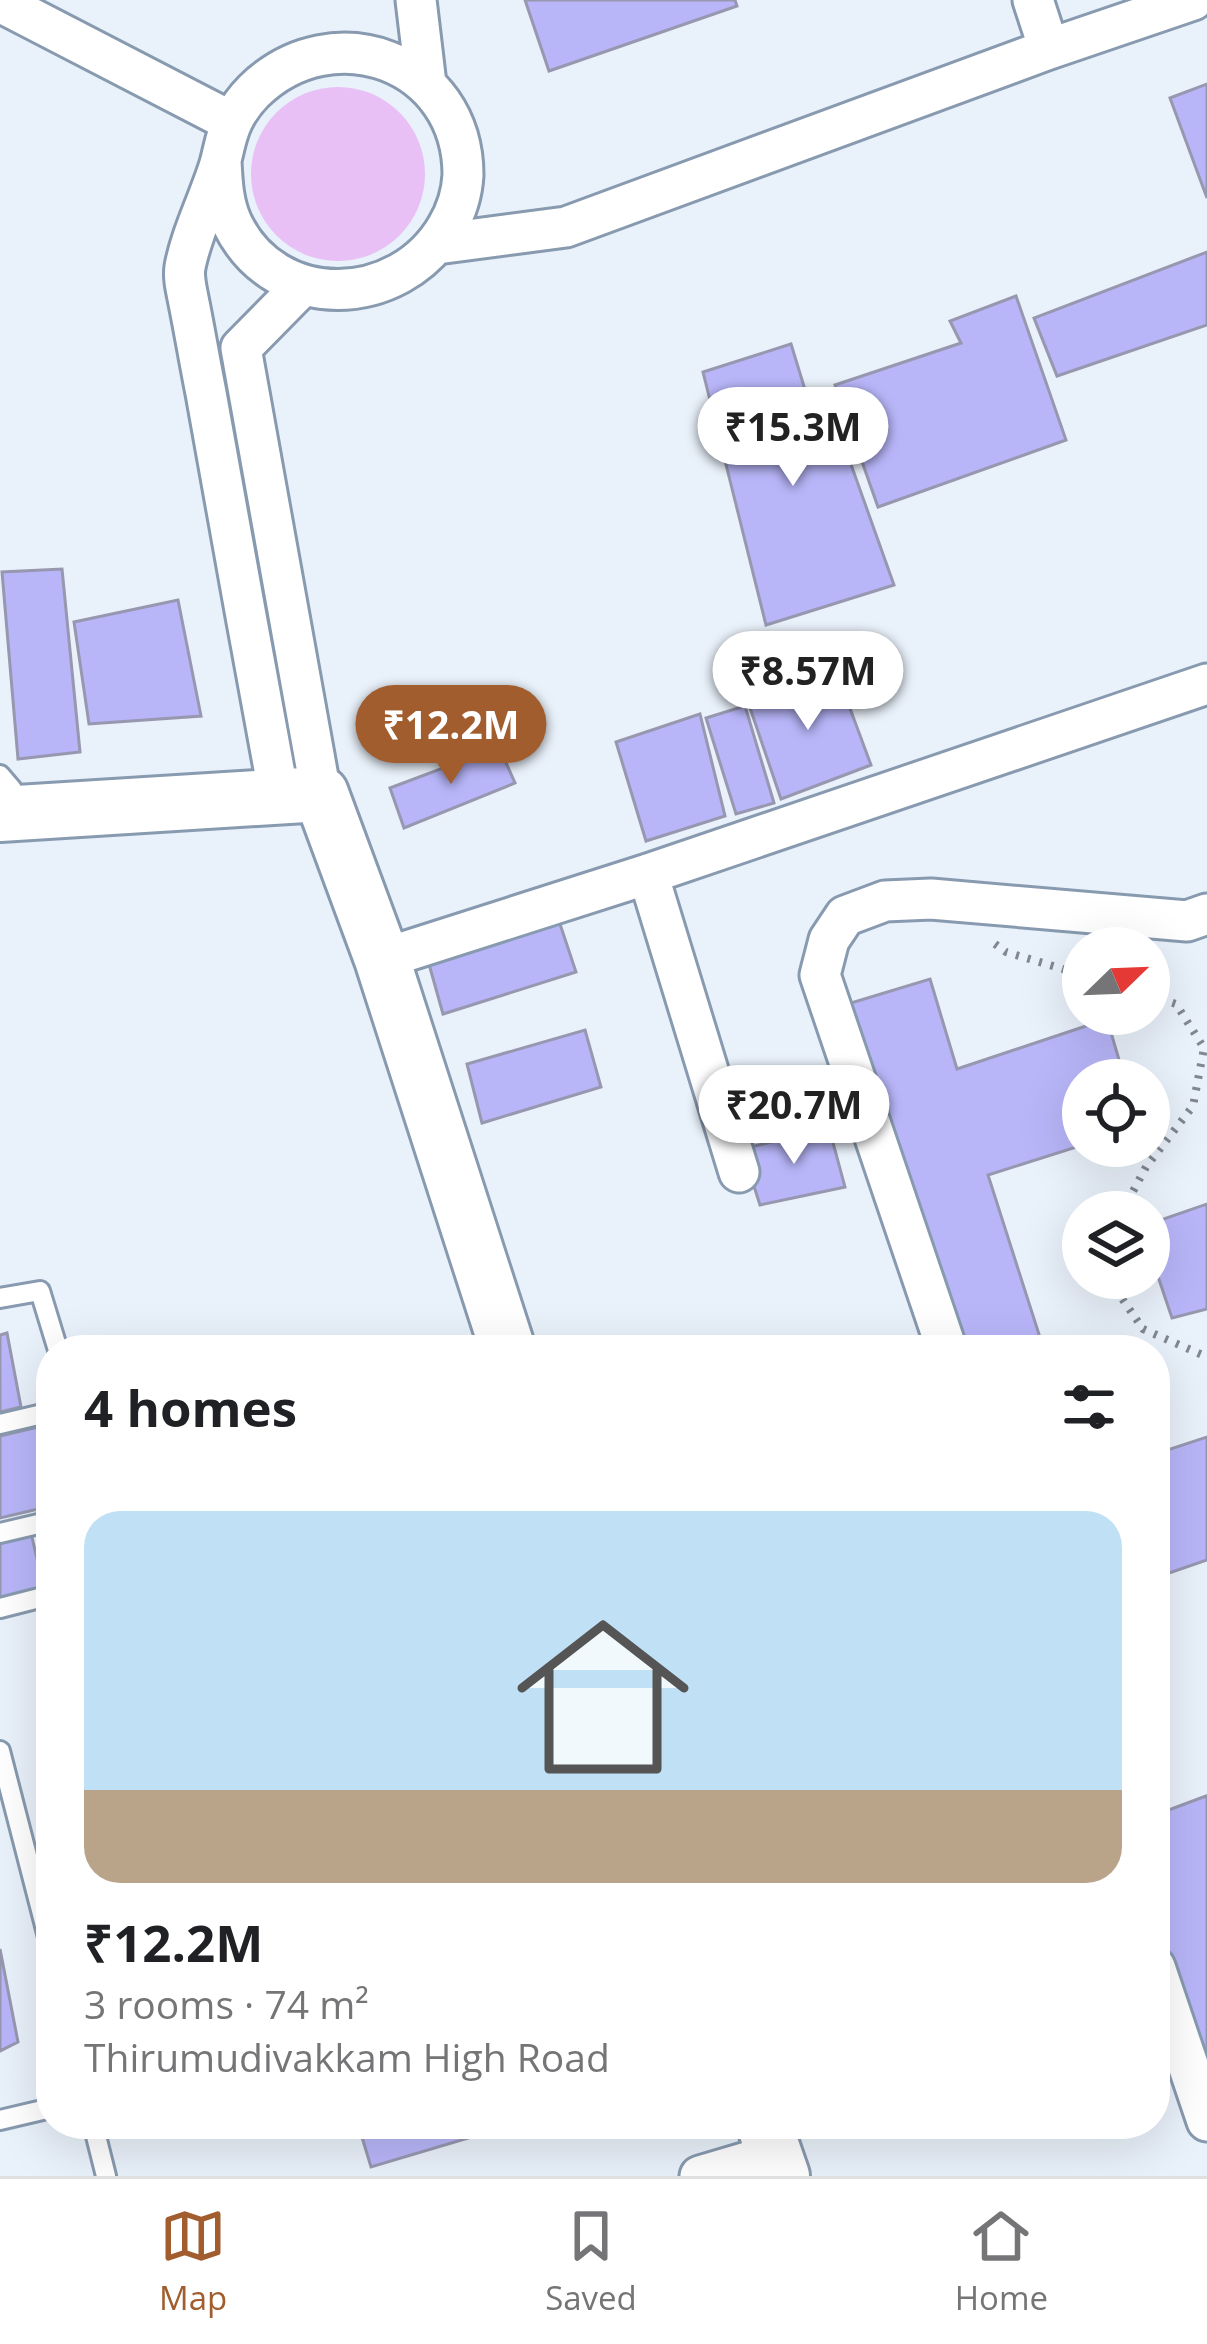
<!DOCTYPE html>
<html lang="en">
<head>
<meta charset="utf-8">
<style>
  body { margin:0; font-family:"Open Sans",sans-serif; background:#f2f2f2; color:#202124; height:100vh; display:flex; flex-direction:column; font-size:45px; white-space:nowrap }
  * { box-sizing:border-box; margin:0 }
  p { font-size:39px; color:#757577 }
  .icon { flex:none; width:66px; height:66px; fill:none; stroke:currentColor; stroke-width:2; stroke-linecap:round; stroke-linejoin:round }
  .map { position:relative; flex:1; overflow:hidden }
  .sheet { position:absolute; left:36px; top:1335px; width:1134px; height:804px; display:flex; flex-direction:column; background:#fff; border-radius:48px; box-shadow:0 12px 48px #0002 }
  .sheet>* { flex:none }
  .needle { width:78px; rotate:67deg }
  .fabs { position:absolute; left:1062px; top:927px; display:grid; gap:24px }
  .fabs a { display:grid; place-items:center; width:108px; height:108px; border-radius:50%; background:#fff; box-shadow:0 12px 48px #0002; font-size:60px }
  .price { position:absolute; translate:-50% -102px; padding:0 27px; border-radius:42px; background:#fff; color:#222; font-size:39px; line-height:78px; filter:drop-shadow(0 3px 6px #0008) }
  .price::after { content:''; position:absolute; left:50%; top:72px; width:36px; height:27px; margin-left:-18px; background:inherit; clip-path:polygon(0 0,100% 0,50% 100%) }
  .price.active { background:#a15d2e; color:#fff }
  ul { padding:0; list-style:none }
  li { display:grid; align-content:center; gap:24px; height:636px; padding:0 48px }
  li+li { border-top:3px solid #e0e0e0 }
  li span { display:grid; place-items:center; height:372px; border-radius:36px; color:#555 }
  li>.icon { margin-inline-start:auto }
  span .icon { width:216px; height:216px; fill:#fffc; stroke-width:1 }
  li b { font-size:51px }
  h2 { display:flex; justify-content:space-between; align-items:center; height:144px; padding:0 48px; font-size:51px }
  .menu { display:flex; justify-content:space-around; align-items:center; height:168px; border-top:3px solid #e0e0e0; background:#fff; font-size:33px; color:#757577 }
  .menu a { display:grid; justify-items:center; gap:6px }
  .menu .active { color:#a15d2e }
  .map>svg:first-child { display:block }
  .green { fill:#e8c0f6 }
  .building { fill:#b8b6f9; stroke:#9797b0; stroke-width:3 }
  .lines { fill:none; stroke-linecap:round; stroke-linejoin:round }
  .lane-casing { stroke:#889aaf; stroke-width:24 }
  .street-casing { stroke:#889aaf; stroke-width:45 }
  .secondary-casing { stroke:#889aaf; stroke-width:60 }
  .path { stroke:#808790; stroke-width:8; stroke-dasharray:3 9; stroke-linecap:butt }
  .lane { stroke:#fff; stroke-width:18 }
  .street { stroke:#fff; stroke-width:39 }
  .secondary { stroke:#fff; stroke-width:54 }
</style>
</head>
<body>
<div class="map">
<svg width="1207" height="2176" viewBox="0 0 1207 2176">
  <rect width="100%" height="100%" fill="#e9f1fa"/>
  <!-- green -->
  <path class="green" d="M251 174a87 87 0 1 1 174 0a87 87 0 1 1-174 0Z"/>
  <!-- building -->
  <path class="building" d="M525 0H735L737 6 549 71Z
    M1207 84V198L1170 98Z
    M1207 252V325L1057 376 1034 318Z
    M1016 296 1066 440 878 507 835 385 961 343 950 321Z
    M791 344 810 406 828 400 894 585 766 625 703 372Z
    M62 569 80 752 18 759 2 572Z
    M178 600 201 716 89 724 74 622Z
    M835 668 871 765 781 799 747 699Z
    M745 706 774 803 736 814 706 718Z
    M700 714 725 816 646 841 616 742Z
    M499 747 515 783 404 828 390 788Z
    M557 915 576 972 443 1014 427 957Z
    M930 979 957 1069 1107 1019 1125 1080H1083V1145L988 1175 1044 1350H953L841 1006Z
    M585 1030 601 1087 482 1123 467 1064Z
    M829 1128 845 1187 760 1205 742 1149Z
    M1207 1204V1309L1172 1318 1149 1250V1224Z
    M7 1333 21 1407 0 1412V1335Z
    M51 1424V1506L0 1518V1436Z
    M1207 1437V1560L1155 1578V1454Z
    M31 1533 45 1593 0 1603V1540Z
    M1155 1677 1168 1717 1155 1722Z
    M1206 1796 1207 1799V2100L1155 1948V1815Z
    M0 1949 18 2042 0 2051Z
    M358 2124H501L502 2128 371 2167Z"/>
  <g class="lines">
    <!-- lane casing -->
    <g class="lane-casing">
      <path id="lane" d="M0 775 12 789 16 809
        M0 1298 40 1291 58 1350
        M0 1424 51 1412
        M0 1533 51 1521
        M0 1608 51 1595
        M0 1751 51 1949
        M0 2120 51 2108
        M93 2124 106 2176"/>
    </g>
    <!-- street casing -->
    <g class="street-casing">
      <path id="street" d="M416 0 426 84
        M1033 0 1049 49
        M0 2 232 122
        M221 161C222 182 223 203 232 223 275 313 399 309 447 227 456 212 462 193 463 175 463 61 333 14 254 91 246 99 238 110 233 120 226 134 224 149 220 164 210 197 191 234 185 267 183 278 187 292 189 303 195 333 200 363 206 393 230 527 254 662 279 796
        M437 244 566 227 1049 49 1193 0
        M303 285 241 348 321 794
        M648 874 739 1172
        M382 959 648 874 1207 684
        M947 1350 820 975 829 940 845 916 885 901 931 899 1187 921 1207 914
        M1155 1967 1207 2121
        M700 2176 774 2154"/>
    </g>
    <!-- secondary casing -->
    <g class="secondary-casing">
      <path id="secondary" d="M0 814 321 794 382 959 508 1350
        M764 2124 782 2176"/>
    </g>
    <!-- path -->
    <path class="path" d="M995 944 1006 952 1083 975
      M1122 1212 1146 1167 1193 1106 1204 1048 1176 1004 1149 995
      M1114 1278V1287L1143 1329 1207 1357"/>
    <!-- lane -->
    <use href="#lane" class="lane"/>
    <!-- street -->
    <use href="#street" class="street"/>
    <!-- secondary -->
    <use href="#secondary" class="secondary"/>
  </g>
</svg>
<div class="fabs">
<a><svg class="needle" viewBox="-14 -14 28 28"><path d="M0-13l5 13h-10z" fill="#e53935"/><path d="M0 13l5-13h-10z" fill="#757577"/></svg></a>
<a><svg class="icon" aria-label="locate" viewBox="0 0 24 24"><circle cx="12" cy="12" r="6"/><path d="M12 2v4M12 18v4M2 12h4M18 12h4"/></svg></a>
<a><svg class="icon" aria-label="layers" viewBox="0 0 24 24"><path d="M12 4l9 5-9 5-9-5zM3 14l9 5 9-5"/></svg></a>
</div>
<b class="price" style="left:793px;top:489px">₹15.3M</b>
<b class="price" style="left:808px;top:733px">₹8.57M</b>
<b class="price active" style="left:451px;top:787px">₹12.2M</b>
<b class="price" style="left:794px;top:1167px">₹20.7M</b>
<section class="sheet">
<h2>4 homes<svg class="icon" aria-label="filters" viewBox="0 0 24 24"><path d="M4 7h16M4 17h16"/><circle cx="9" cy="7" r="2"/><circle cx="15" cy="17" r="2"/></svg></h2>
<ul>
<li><span style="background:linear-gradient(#bfe0f5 75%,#b9a48a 0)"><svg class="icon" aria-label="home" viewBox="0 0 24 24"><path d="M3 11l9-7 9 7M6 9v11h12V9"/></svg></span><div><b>₹12.2M</b><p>3 rooms · 74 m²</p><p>Thirumudivakkam High Road</p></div></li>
</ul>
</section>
</div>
<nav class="menu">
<a class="active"><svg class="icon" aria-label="map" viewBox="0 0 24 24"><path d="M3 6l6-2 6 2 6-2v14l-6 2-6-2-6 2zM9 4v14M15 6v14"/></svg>Map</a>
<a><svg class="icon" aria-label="saved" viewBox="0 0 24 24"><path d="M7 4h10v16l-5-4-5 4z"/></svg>Saved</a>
<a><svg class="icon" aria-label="home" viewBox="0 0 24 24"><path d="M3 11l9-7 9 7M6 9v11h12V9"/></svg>Home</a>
</nav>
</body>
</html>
